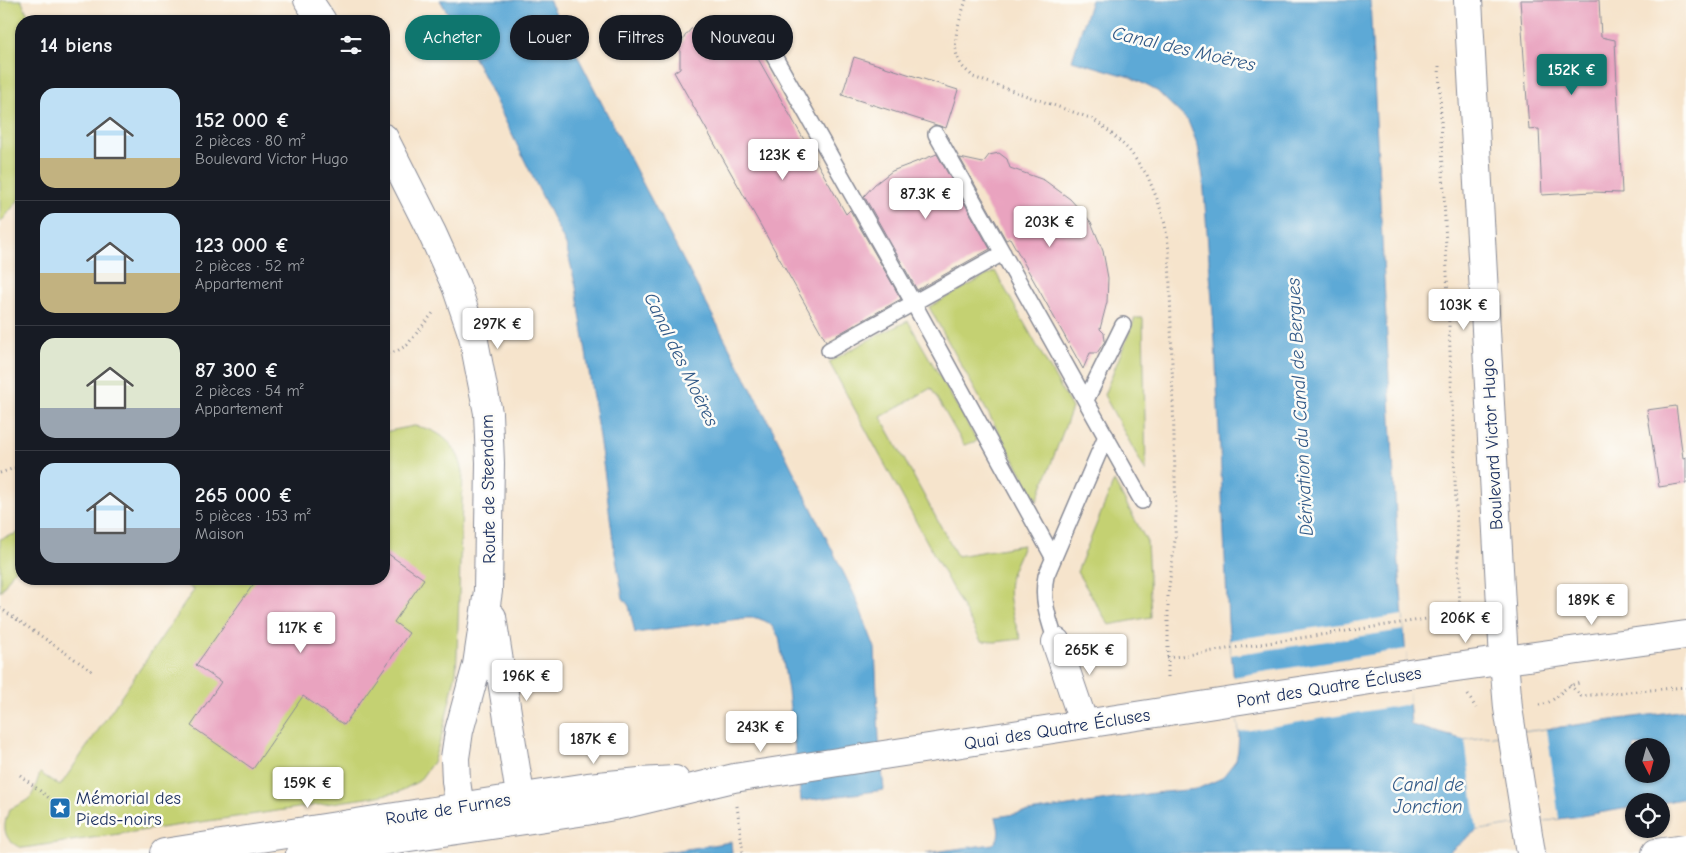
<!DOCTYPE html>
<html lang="fr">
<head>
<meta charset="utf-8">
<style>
  body { margin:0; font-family:"Comic Neue",sans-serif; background:#242831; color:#f1f3f6; height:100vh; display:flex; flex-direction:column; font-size:19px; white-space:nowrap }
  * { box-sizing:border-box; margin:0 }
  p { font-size:16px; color:#9ea1a6 }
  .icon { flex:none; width:28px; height:28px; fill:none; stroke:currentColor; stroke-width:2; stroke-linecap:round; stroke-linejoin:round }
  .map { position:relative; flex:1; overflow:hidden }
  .sheet { position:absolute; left:15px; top:15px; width:375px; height:570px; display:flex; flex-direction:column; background:#171b24; border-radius:20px; box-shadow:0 1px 4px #0004 }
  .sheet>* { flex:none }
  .banner { position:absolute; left:405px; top:15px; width:475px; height:45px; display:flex; gap:10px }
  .needle { width:32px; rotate:174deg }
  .controls { position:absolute; left:1625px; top:738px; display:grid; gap:10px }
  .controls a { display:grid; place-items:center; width:45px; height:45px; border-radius:50%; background:#171b24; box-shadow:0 1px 4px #0004; font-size:25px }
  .price { position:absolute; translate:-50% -42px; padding:0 11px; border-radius:5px; background:#fff; color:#222; font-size:16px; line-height:32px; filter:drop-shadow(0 1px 2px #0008) }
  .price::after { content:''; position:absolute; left:50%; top:30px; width:15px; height:11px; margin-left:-8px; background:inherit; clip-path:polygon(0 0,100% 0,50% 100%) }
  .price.active { background:#0f766e; color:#fff }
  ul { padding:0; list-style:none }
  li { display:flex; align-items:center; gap:15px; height:125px; padding:0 25px }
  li+li { border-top:1px solid #363941 }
  li span { display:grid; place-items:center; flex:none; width:140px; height:100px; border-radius:15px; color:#555 }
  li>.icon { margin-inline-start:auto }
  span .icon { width:60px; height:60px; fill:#fffc; stroke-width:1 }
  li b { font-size:21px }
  h2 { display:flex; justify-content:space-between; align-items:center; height:60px; padding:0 25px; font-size:21px }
  .pill { padding:0 18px; border-radius:22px; background:#171b24; box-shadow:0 1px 4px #0004; font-size:18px; line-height:45px }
  .pill.active { background:#0f766e; color:#fff }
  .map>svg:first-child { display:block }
  .green { fill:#c4d172; stroke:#708068 }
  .water { fill:#5da9d6; stroke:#3c6c9a; fill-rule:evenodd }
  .pier { fill:#f6e4cc }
  .building { fill:#e9a3bf }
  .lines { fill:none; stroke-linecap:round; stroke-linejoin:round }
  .lane-casing { stroke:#888a95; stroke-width:18 }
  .street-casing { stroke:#888a95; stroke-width:30 }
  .secondary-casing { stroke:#888a95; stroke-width:30 }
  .path { stroke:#888a95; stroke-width:3; stroke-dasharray:1 4; stroke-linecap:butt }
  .lane { stroke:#fff; stroke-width:15 }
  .street { stroke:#fff; stroke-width:28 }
  .secondary { stroke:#fff; stroke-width:28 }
  .labels { text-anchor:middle; stroke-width:5; stroke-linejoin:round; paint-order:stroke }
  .street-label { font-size:18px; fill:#1b2f5e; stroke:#fdfcf7 }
  .poi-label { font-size:18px; fill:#1b2f5e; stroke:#fdfcf7; text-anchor:start }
  .water-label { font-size:19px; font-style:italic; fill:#325a88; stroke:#fdfcf7 }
</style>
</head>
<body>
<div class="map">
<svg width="1686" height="853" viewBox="0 0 1686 853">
  <rect width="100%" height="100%" fill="#fdfcf7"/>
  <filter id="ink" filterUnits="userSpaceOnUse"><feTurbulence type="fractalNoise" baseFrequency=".02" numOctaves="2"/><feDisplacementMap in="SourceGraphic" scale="10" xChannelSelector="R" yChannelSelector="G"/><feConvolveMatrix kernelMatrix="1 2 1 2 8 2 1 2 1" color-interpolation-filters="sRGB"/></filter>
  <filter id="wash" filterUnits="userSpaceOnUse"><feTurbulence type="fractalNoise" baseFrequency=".0096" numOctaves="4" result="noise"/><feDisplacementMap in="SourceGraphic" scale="20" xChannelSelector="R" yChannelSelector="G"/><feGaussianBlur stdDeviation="1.12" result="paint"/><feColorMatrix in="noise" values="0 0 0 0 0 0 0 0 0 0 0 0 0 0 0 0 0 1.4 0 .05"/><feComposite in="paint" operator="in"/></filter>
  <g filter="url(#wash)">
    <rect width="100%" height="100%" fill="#f6e4cc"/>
    <!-- green -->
    <path class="green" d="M0 0H21L31 21H21V197L0 223Z
      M995 271 1072 408 1037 501 929 307Z
      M1135 318H1143L1146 472 1104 395Z
      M908 321 977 441 964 445 931 388 881 417 957 556 1023 545C1020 555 1015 563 1012 572 1005 593 1013 619 1021 639L995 642 981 641 829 362 876 336Z
      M414 426C441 429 458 446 463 472L457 655 456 672 442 735 433 762 419 781 399 792 373 797 23 848C3 842 1 826 10 809 35 797 31 799 40 773L60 786 194 590 178 579H384V432Z
      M1114 481 1147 542 1151 617 1109 625 1077 572Z
      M21 532V560L0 592V539Z"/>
    <!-- water -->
    <path class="water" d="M440 0H549L641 180 774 432 855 596 875 648 879 739 884 790 801 801 788 691 779 637 771 625 765 621 757 618H746L635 633 629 606 623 598 614 548 604 470 576 287 566 245 478 65Z
      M1091 0H1370L1397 538 1411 725 1465 740 1686 710V798L1661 803V801H1634V807L1581 816 1477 830 1448 853H926L993 844C1002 837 998 827 996 817L1154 793 1197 789 1222 778 1236 760 1238 750 1239 732 1228 622 1215 342 1203 177 1198 146 1188 121 1157 91 1130 77 1072 60ZM1634 746H1661V774H1634Z
      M731 842 732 853H660Z"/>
    <!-- pier -->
    <path class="pier" d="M1403 615 1404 630 1231 655 1230 640Z
      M1406 649 1410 704 1239 732 1232 677Z
      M1547 729 1559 819 1477 830 1465 740Z"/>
    <g id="blocks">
      <!-- building -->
      <path class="building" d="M1520 0H1599L1601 37 1615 40 1622 193 1592 192 1542 195 1539 129 1529 130Z
        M705 23 718 24 738 35 743 32 846 214 850 210 901 299 826 341 674 72 680 68V47L685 36 691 29Z
        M854 57 958 90 946 128 842 95Z
        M999 153 1007 159 1010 168 1044 180 1070 199 1091 222 1103 251 1108 278 1107 302 1100 329 1104 333 1105 341 1097 353H1090L1083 369 1010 238 1006 240 960 158 983 163 989 155Z
        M937 154 990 249 917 290 864 196 875 184 892 171Z
        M1676 406 1683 458 1686 457V483L1659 487 1647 410Z
        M384 551 424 579 394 622 409 633 344 725 303 696 253 769 191 726 221 682 196 665 257 579H384Z"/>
    </g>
  </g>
  <g filter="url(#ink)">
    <use href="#blocks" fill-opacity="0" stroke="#888a95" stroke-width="1"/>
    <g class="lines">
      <!-- lane casing -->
      <g class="lane-casing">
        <path id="lane" d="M762 35 914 304 1053 557
          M936 134 1142 501
          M829 350 1003 253
          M1086 400 1123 325
          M1056 642C1049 620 1041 600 1046 576L1106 436"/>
      </g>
      <!-- street casing -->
      <g class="street-casing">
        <path id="street" d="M1056 642 1084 724
          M1656 853 1686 849"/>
      </g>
      <!-- secondary casing -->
      <g class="secondary-casing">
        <path id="secondary" d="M308 0 322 21
          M1468 0 1504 660 1508 708 1531 853
          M384 138 432 233 456 286 473 336 488 413 490 463 488 591 477 665 459 731 455 758 456 781 463 829
          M492 617 523 814
          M164 853 588 787 640 782 675 780
          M300 853 586 811 630 803 734 778 1435 670 1686 635"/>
      </g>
      <!-- path -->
      <path class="path" d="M966 0C960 20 948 47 962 66 965 70 970 73 973 77L1093 119 1110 132 1129 150 1147 175 1158 201 1165 224 1169 250 1176 513 1175 540 1168 595V681
        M1439 66 1461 636
        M384 355 397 351 407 345 433 313
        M0 473 21 466
        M0 608 92 671
        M1167 658 1460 614
        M1570 685 1581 696 1686 687
        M1468 695 1476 708
        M1539 705C1560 702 1559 686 1580 683
        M20 775 54 802
        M737 806 743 853"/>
      <!-- lane -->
      <use href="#lane" class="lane"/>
      <!-- street -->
      <use href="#street" class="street"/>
      <!-- secondary -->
      <use href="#secondary" class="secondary"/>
    </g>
  </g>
  <!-- icons -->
  <defs>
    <g id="sight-square" transform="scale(1.125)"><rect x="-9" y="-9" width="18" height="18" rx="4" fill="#1f6fb2" stroke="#fdfcf7"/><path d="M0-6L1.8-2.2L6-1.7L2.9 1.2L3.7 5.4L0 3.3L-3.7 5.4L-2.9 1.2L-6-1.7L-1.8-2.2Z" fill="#fff"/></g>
  </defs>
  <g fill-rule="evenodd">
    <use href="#sight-square" x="60" y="808"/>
  </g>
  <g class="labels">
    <!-- street labels -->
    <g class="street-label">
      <text transform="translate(1492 444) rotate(-93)" y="6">Boulevard Victor Hugo</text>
      <text transform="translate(488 489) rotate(-91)" y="6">Route de Steendam</text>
      <text transform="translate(1329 687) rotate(-9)" y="6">Pont des Quatre Écluses</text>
      <text transform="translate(1057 729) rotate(-9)" y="6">Quai des Quatre Écluses</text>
      <text transform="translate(448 809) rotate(-9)" y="6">Route de Furnes</text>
    </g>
    <!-- poi labels -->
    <g class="poi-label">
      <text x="76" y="804">Mémorial des<tspan x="76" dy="21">Pieds-noirs</tspan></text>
    </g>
    <!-- water labels -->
    <g class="water-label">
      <text transform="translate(1184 48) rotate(13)" y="7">Canal des Moëres</text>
      <text transform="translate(682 359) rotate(64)" y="7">Canal des Moëres</text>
      <text transform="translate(1299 407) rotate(-93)" y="7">Dérivation du Canal de Bergues</text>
      <text x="1428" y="791">Canal de<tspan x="1428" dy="22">Jonction</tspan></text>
    </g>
  </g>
</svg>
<div class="controls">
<a><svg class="needle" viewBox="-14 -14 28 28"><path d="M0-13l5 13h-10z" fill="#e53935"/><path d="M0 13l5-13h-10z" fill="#9ea1a6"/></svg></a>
<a><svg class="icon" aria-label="locate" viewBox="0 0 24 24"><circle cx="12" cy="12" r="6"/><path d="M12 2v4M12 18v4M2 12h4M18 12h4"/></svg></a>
</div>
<b class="price active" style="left:1572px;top:96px">152K €</b>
<b class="price" style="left:783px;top:181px">123K €</b>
<b class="price" style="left:926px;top:220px">87.3K €</b>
<b class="price" style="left:1050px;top:248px">203K €</b>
<b class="price" style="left:1464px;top:331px">103K €</b>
<b class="price" style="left:498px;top:350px">297K €</b>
<b class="price" style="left:1592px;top:626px">189K €</b>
<b class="price" style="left:1466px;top:644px">206K €</b>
<b class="price" style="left:301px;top:654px">117K €</b>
<b class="price" style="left:1090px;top:676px">265K €</b>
<b class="price" style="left:527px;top:702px">196K €</b>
<b class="price" style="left:761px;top:753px">243K €</b>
<b class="price" style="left:594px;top:765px">187K €</b>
<b class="price" style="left:308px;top:809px">159K €</b>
<div class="banner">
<a class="pill active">Acheter</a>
<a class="pill">Louer</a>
<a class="pill">Filtres</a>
<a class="pill">Nouveau</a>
</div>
<section class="sheet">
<h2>14 biens<svg class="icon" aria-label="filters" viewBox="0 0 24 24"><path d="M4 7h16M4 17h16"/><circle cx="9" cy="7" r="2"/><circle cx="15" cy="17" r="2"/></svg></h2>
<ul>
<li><span style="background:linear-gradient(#bfe0f5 70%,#c2b280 0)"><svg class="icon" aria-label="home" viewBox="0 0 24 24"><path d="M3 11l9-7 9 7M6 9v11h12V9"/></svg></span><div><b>152 000 €</b><p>2 pièces · 80 m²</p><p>Boulevard Victor Hugo</p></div></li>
<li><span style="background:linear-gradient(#bfe0f5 60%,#c2b280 0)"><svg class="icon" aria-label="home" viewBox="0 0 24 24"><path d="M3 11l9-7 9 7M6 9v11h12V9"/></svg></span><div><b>123 000 €</b><p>2 pièces · 52 m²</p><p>Appartement</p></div></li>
<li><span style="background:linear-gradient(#dfe7d0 70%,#9aa5b1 0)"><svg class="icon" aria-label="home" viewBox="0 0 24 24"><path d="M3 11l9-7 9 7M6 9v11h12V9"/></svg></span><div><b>87 300 €</b><p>2 pièces · 54 m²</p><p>Appartement</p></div></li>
<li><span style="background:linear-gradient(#bfe0f5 65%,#9aa5b1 0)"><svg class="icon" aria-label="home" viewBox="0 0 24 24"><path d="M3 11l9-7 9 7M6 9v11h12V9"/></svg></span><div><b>265 000 €</b><p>5 pièces · 153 m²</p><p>Maison</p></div></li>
</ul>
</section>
</div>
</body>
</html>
